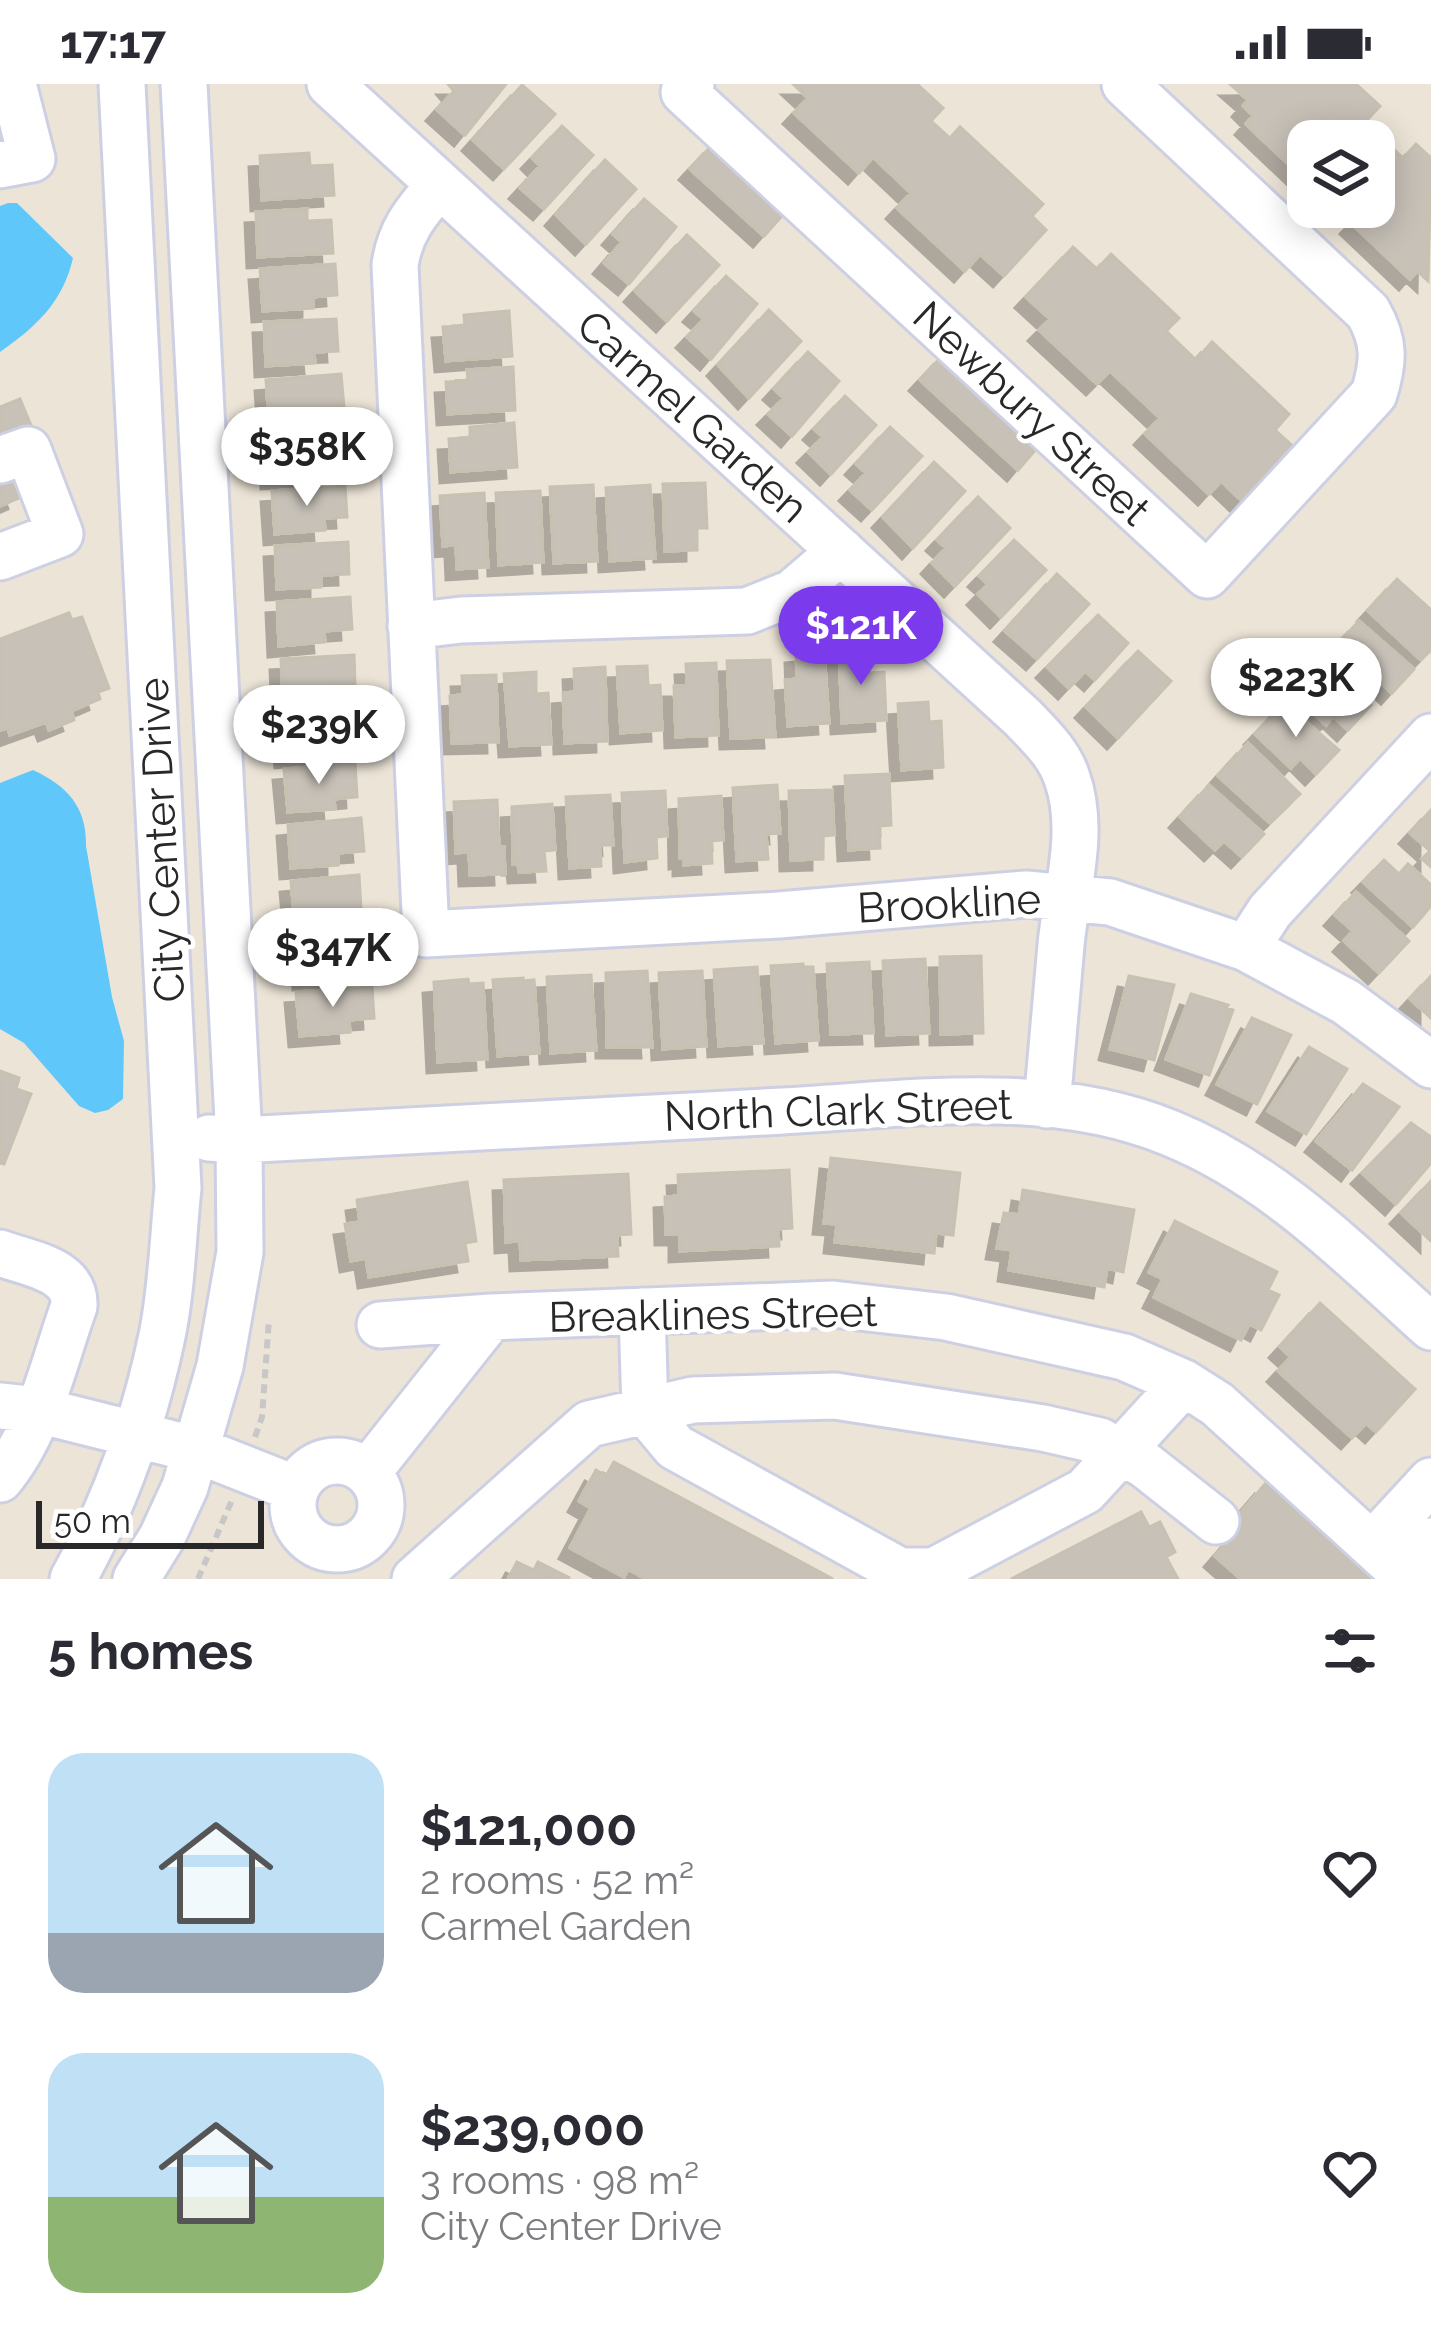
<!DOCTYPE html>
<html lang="en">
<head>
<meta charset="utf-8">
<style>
  body { margin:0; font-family:Raleway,sans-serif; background:#f7f7f7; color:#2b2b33; height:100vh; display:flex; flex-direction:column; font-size:45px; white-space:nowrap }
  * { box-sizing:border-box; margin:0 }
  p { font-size:39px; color:#7c7c81 }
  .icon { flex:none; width:66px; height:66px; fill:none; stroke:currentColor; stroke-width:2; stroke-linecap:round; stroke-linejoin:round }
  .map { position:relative; height:1495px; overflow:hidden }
  .panel { display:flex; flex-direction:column; background:#fff; flex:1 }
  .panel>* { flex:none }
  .fabs { position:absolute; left:1287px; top:36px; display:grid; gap:24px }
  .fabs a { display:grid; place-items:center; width:108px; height:108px; border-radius:24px; background:#fff; box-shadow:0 6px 30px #0003; font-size:60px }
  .scale { position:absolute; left:36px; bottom:30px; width:228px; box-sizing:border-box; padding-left:12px; border:6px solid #282828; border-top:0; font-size:33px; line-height:42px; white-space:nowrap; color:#282828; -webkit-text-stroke:9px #fff; paint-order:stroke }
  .price { position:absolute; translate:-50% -102px; padding:0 27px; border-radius:42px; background:#fff; color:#222; font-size:39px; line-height:78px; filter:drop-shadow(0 3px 6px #0008) }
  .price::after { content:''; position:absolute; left:50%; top:72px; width:36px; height:27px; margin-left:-18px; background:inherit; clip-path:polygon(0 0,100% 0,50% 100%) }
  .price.selected { background:#7c3aed; color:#fff }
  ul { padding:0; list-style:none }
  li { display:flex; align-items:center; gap:36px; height:300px; padding:0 48px }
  li span { display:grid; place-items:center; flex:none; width:336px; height:240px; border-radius:36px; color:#555 }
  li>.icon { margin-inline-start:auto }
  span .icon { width:144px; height:144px; fill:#fffc; stroke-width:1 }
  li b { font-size:51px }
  h2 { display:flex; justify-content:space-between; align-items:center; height:144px; padding:0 48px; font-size:51px }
  .status { display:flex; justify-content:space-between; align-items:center; height:84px; padding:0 60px; background:#fff; direction:ltr }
  .status svg { height:33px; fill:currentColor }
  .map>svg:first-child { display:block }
  .water { fill:#5fc7f9 }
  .building { fill:#c7c1b8; stroke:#c7c1b1; stroke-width:3; filter:url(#shadow) }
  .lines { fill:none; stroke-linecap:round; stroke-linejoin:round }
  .minor-casing { stroke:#cdd0e3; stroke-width:51 }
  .path { stroke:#c7c7c7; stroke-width:6; stroke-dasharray:9 6; stroke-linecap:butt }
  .minor { stroke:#fff; stroke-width:45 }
  .labels { text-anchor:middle; stroke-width:9; stroke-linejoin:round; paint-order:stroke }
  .street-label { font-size:42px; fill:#282828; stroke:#fff }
</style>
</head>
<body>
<div class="status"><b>17:17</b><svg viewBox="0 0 49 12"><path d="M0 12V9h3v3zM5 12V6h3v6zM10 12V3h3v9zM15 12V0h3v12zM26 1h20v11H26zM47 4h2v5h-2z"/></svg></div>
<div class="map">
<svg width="1431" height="1495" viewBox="0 0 1431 1495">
  <defs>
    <filter id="shadow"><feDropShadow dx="-11" dy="11" stdDeviation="0" flood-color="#0004"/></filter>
  </defs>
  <rect width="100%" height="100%" fill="#ece4d7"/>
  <!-- water -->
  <path class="water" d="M8 119H17L73 174C63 218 36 243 0 268V122Z
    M33 686C68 702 87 724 86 762L112 913 124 957 123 1015 108 1026 95 1029 79 1022 24 959 0 945V699Z"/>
  <!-- building -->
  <path class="building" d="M506 0 465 51 437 26 454 7 448 0Z
    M793 0H917L943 24 931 37 950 54 960 43 1043 120 1032 132 1046 146 1004 192 980 170 965 187 897 124 911 109 873 73 859 89 794 29 808 14Z
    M1356 0 1380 22 1365 38 1403 74 1416 60 1431 74 1428 197 1417 187 1410 195 1351 139 1357 133 1347 123H1374V57H1308L1305 96 1246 40 1253 32 1243 22 1248 16 1231 1Z
    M522 1 555 30 504 85 473 56Z
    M562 42 593 71 544 125 520 104 540 82 532 74Z
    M714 59 788 125 764 152 690 85Z
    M309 69 310 82 332 81 334 111 262 116 260 72Z
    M605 76 636 105 586 160 556 131Z
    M644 115 676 143 629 200 604 179 622 158 613 150Z
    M307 125V137L331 136 333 169 258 173 256 128Z
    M687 151 719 181 667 237 635 207Z
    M1073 163 1097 185 1111 170 1179 234 1166 247 1196 276 1212 258 1289 330 1275 346 1296 365 1244 419 1221 397 1209 410 1145 350 1160 334 1110 287 1097 300 1039 246 1050 235 1026 213Z
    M335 180 337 211 313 213V224L263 227 260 185Z
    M726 192 757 220 711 275 687 253 704 235 694 227Z
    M769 226 801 257 749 314 718 281Z
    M509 227 512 272 446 277 443 243 465 242 464 231Z
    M336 235 338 267 314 268 315 279 266 282 264 238Z
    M808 268 839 297 792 352 768 330 784 314 774 305Z
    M945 269 1042 358 1018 386 920 296Z
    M513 283 515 326 448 330 446 298 468 297 467 286Z
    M341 290 344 323 317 325 318 335 269 338 266 296Z
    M845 312 876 341 831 390 808 368 823 353 814 345Z
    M20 315 32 344 0 357V323Z
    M514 339 517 383 451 388 449 355 470 354V343Z
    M890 343 922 372 872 426 850 406 866 389 856 380Z
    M336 347 338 378 317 380 318 392 272 394 270 351Z
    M934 378 965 407 913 464 883 433Z
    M9 386 19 414 0 422V389Z
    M705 399 707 444H697V466L665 467 663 400Z
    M593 401 597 477 554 479 550 403Z
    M650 401 655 474 610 477 606 404Z
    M345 402 347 433 324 434 325 446 275 450 272 407Z
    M540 407 543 478 499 481 496 409Z
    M484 409 488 483 457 485 456 461 443 462 440 412Z
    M978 413 1010 444 955 502 932 479 946 464 937 456Z
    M1014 456 1046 486 1001 533 978 510 988 500 979 492Z
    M348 458 349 490 321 491V503L277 505 275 462Z
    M1057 490 1089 520 1037 575 1005 547Z
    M1397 495 1431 526V566L1421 576 1368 527Z
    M350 513 352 545 324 547 325 558 279 562 277 518Z
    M69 529 72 536 82 533 109 604 98 608 100 615 71 627 74 636 49 646 46 638 10 651 8 644 0 646V555Z
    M1098 531 1128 559 1095 596 1085 587 1069 604 1047 583Z
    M1359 537 1414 585 1392 609 1375 593 1367 601 1330 568Z
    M868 564 869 589 884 588 886 636 842 639 839 566Z
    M824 566 829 639 788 642 785 596 797 595 796 568Z
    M1138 567 1171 597 1118 654 1086 623Z
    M354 571 355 601 332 602V614L283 617 281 575Z
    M770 576 775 653 731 654 727 577Z
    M1322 578 1371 621 1348 646 1333 632 1326 641 1292 610Z
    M716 579 718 651 676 653 674 602H687L686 580Z
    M647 582 648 602 660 601 662 646 621 649 617 583Z
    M605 583 607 657 565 659 563 609 575 608 574 585Z
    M536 588V610L548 609 551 660 510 662 504 590Z
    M496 591 498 658 452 659 450 612 463 611 462 592Z
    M928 618 929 638 941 637 943 683 902 686 898 620Z
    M1284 619 1339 666 1316 690 1300 674 1291 684 1255 650Z
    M356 624 359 658 331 660 332 669 286 673 282 629Z
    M1248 659 1300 710 1270 739 1218 692Z
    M355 679 357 713 334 715 335 725 288 728 284 685Z
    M889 690 891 741 879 742 880 764 849 766 845 692Z
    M777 701 780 749 766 750 768 775 737 777 733 704Z
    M1209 701 1264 750 1242 773 1224 757 1215 766 1180 733Z
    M832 706 834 751 823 752V775L791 776 789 707Z
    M665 707 667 752 656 753 657 774 625 778 622 709Z
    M610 711 613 761H600L601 782 570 784 566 713Z
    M721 712 723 756 711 757 712 779 684 781V773L680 774 679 715Z
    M497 716 499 763H504L505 790 470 791 469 768 456 769 454 718Z
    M552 720 555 766 544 767 546 787 519 788 518 780H513L512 723Z
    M1431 726V783L1422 775 1430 767 1410 749Z
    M361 734 364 767 338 769V781L291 784 288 741Z
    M1384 776 1399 790 1408 780 1431 801V822L1413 843 1363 798Z
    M359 791 361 825 342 827V836L295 840 291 797Z
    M1356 808 1409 857 1379 889 1344 857 1353 847 1335 831Z
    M361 847V856L369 855 370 879 349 880 350 892 304 895 301 852Z
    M981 872 983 949 941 950 940 873Z
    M925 875 929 949 887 951 883 877Z
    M869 878 873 949 831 950 827 880Z
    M803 880V883H813L818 956 776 959 771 882Z
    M757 883 763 959 719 962 714 886Z
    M647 887 652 963H607L606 889Z
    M702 887 706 962 663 965 659 889Z
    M591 891 596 966 551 969 547 893Z
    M1129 892 1174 901 1154 976 1110 965Z
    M1431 892V934L1410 915Z
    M523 894V897L534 896 539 969 498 972 493 896Z
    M468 895 469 900 483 899 487 975 438 978 434 898Z
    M372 903 374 934 349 936 350 948 300 952 296 908Z
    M1191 910 1228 921 1226 924 1233 926 1209 991 1166 975Z
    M1252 934 1291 951 1257 1020 1217 1000Z
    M1309 963 1347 985 1306 1050 1268 1027Z
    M0 987 19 994 16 1005 31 1010 4 1080 0 1079Z
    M1363 1000 1399 1023 1352 1086 1316 1057Z
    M1411 1039 1431 1053V1079L1396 1120 1362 1089Z
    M831 1074 960 1089 953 1151 936 1149 934 1169 835 1158 837 1140 824 1139Z
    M789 1086 792 1144 778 1145 779 1162 680 1167V1150H666L665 1113 679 1112 678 1091Z
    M628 1090 631 1150 617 1151 618 1172 521 1176 520 1157 506 1158 504 1096Z
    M1431 1097V1157L1401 1129Z
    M467 1098 476 1157 465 1159 468 1177 369 1193 366 1174 351 1177 345 1140 360 1138 357 1116Z
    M1023 1106 1134 1126 1123 1188 1107 1184 1104 1203 1009 1186 1012 1166 997 1164 1004 1129 1019 1131Z
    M1175 1137 1277 1188 1268 1206 1279 1211 1261 1246 1249 1240 1241 1256 1154 1213 1163 1195 1149 1188Z
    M1320 1219 1415 1305 1376 1348 1366 1339 1352 1354 1278 1287 1291 1273 1280 1263Z
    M614 1378 833 1495H646L628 1485 624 1493 570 1464 591 1424 579 1417 596 1386 606 1392Z
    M1281 1398 1393 1495H1241L1215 1472 1243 1440 1236 1434 1266 1399 1274 1406Z
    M1141 1428 1149 1443 1160 1438 1175 1468 1166 1473 1178 1495H1011Z
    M517 1478 534 1486 538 1478 570 1494 508 1495Z"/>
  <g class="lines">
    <!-- minor casing -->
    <g class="minor-casing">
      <path id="minor" d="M330 0 1023 634C1040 652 1059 669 1067 694 1086 747 1066 808 1061 861 1056 914 1052 968 1047 1021
        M691 0 684 8 1207 491 1374 310C1384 277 1385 258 1368 228L1125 0
        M0 81 32 75 13 0
        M439 101C417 127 400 146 395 181L426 850 779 831 1026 810 1110 818 1246 864 1346 918 1431 981
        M0 376 28 366 60 450 0 473
        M411 542 461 536 747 527 792 509 841 467
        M1246 864 1270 827 1431 653
        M209 1054 239 1056C421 1045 602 1035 783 1027 911 1020 1048 999 1170 1049 1272 1090 1351 1171 1431 1243
        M0 1169C29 1180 76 1185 74 1222 53 1280 40 1347 0 1395
        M642 1227 645 1327 675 1363 900 1487H934L1085 1407 1184 1299
        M380 1241 491 1233
        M0 1322 38 1326 197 1366 296 1405
        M293 1421a44 44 0 1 1 88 0a44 44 0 1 1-88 0Z
        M367 1389 491 1233 833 1220 946 1233 1124 1273 1184 1299 1217 1320 1409 1495
        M1372 1461 1431 1397
        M1402 1488 1431 1457
        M73 1495C116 1418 144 1338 162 1252 172 1204 173 1152 178 1104L122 0
        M136 1495 162 1453 185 1403 220 1282 240 1168 239 1056 184 0
        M415 1495 589 1340 693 1316 835 1312 1043 1344 1100 1357 1145 1381 1216 1437"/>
    </g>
    <!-- path -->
    <path class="path" d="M255 1353 262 1333 269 1235
      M198 1495 232 1416"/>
    <!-- minor -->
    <use href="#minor" class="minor"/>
  </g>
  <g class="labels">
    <!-- street labels -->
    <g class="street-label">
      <text transform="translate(1032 329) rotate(43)" y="15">Newbury Street</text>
      <text transform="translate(693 332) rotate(42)" y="15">Carmel Garden</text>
      <text transform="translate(161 756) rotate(-93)" y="15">City Center Drive</text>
      <text transform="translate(949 819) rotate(-3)" y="15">Brookline</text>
      <text transform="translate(838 1026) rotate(-2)" y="15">North Clark Street</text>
      <text transform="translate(713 1230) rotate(-1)" y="15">Breaklines Street</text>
    </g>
  </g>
</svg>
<div class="fabs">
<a><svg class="icon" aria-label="layers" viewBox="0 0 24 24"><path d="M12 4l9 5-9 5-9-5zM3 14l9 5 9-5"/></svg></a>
</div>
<div class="scale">50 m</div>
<b class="price" style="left:307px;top:425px">$358K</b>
<b class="price selected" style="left:861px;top:604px">$121K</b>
<b class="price" style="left:1296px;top:656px">$223K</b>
<b class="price" style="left:319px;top:703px">$239K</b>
<b class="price" style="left:333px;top:926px">$347K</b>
</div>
<section class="panel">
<h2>5 homes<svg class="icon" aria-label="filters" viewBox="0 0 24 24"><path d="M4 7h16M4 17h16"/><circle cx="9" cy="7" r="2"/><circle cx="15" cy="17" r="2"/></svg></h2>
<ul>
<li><span style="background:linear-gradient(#bfe0f5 75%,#9aa5b1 0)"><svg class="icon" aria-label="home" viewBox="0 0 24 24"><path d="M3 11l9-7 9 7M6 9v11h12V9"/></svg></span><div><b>$121,000</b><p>2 rooms · 52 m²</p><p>Carmel Garden</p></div><svg class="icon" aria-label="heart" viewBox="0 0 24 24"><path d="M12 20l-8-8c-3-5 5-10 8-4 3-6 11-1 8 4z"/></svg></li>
<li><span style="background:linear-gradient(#bfe0f5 60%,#8fb573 0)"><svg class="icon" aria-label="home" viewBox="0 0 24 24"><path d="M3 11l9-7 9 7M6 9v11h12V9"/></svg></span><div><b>$239,000</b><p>3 rooms · 98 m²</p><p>City Center Drive</p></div><svg class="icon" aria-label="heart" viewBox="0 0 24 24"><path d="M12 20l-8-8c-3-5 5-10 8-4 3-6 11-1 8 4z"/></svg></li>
</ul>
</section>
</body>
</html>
